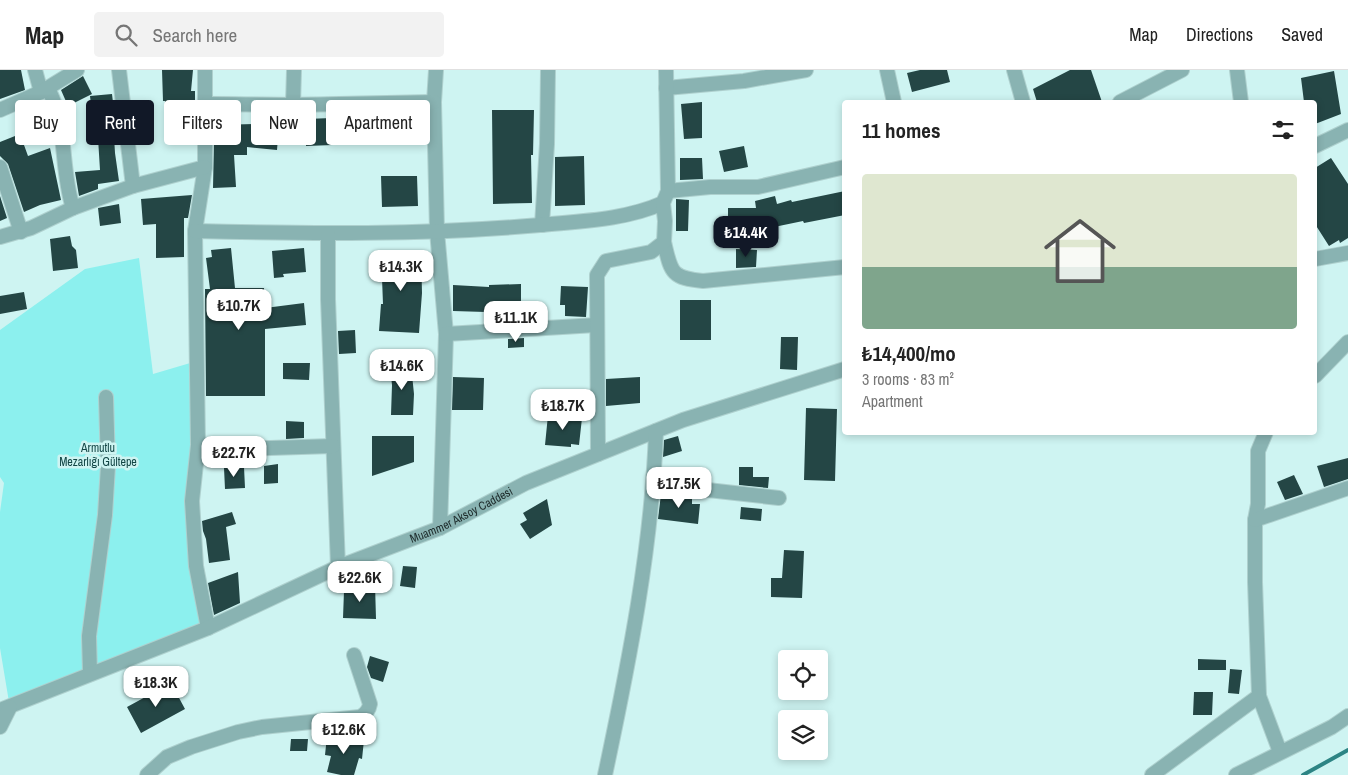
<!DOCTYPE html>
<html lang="en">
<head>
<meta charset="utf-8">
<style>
  body { margin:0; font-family:"Archivo Narrow",sans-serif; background:#f2f2f2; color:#222; height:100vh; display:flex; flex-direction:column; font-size:19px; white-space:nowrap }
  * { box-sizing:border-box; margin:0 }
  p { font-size:16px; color:#767676 }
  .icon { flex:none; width:28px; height:28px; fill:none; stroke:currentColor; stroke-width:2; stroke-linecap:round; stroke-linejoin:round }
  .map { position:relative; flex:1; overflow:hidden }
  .side { position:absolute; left:842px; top:30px; width:475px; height:335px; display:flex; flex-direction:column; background:#fff; border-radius:5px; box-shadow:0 2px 8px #0003 }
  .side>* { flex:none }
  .banner { position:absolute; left:15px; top:30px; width:475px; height:45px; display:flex; gap:10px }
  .controls { position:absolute; left:778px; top:580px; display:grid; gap:10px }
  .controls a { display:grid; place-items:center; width:50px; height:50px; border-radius:5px; background:#fff; box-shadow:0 2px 8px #0003; font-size:25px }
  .price { position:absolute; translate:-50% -42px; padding:0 11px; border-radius:10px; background:#fff; color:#222; font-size:16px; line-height:32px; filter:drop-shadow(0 1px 2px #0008) }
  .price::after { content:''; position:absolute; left:50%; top:30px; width:15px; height:11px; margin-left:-8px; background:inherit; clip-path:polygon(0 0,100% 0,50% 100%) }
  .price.selected { background:#111827; color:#fff }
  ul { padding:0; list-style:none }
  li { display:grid; align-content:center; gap:10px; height:265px; padding:0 20px }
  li+li { border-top:1px solid #e0e0e0 }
  li span { display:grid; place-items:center; height:155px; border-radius:5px; color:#555 }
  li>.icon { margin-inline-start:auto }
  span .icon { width:90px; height:90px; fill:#fffc; stroke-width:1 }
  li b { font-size:21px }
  h2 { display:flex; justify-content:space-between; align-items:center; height:60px; padding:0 20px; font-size:21px }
  .chip { padding:0 18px; border-radius:5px; background:#fff; box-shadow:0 2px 8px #0003; font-size:18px; line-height:45px }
  .chip.selected { background:#111827; color:#fff }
  header { display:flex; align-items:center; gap:30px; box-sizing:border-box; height:70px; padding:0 25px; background:#fff; border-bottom:1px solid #e0e0e0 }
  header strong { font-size:24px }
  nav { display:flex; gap:28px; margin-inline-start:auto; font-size:18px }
  .search { width:350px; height:45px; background:#f2f2f2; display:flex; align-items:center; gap:12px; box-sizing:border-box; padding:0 18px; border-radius:5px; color:#767676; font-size:19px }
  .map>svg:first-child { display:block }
  .green { fill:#8cf0ee }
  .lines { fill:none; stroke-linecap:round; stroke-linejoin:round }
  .stream { stroke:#2d8484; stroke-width:4 }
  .building { fill:#244645 }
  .minor-casing { stroke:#aed0ce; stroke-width:16 }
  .minor { stroke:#89b3b2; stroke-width:14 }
  .labels { text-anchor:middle; stroke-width:5; stroke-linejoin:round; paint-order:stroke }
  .park-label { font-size:12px; fill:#134646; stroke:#cef4f2 }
  .street-label { font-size:12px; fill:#1e2c2c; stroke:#cef4f2 }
</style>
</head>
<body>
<header>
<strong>Map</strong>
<div class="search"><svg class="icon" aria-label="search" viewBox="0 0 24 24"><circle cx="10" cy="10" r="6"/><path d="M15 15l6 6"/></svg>Search here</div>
<nav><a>Map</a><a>Directions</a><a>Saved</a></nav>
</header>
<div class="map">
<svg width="1348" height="705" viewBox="0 0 1348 705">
  <rect width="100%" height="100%" fill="#cef4f2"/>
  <!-- green -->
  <path class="green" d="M139 188 153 304 197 291 192 431 208 558 9 632 0 578V442L4 413 0 407V260L85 199Z"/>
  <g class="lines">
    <!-- stream -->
    <path class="stream" d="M1303 705 1348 680"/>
  </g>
  <!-- building -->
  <path class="building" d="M0 0H21L25 20 0 29Z
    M162 0H193L191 21H195V53L165 52V31H163Z
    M920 0H947L950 12 912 22 907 3Z
    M1070 0H1091L1102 32H1037L1033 19Z
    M1334 1 1341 44 1315 54V32H1304L1301 8Z
    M83 6 92 24 68 36 61 20Z
    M112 24 115 50H113L115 83 119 111 98 114V119L79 126 75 102 100 100 97 52H93L90 26Z
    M702 32V68L684 69 681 34Z
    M492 40H534L533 85H531L532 133 493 134Z
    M332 48 333 75 306 76V49Z
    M255 52 279 55 277 80 247 77V85H234L236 117 213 118 214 71H217V55L254 54Z
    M20 64 28 86 50 78 61 130 40 135 24 142 8 94 0 86V72Z
    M744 76 748 97 724 102 719 81Z
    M584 86 585 135 555 136V87Z
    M680 88H702L703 109 680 110Z
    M1331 88 1348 114V168L1340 173 1339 170 1329 176 1315 154V98Z
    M381 106H417L418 136 382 137Z
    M845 121V145L804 153 803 151 755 161H728V138H756L755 131 775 126 777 134 791 130 792 132Z
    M192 125 188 148H184V187L156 188V154L143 155 141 129Z
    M0 126 7 148 0 151Z
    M676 129 689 130 688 161H676Z
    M119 134 121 153 100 156 98 138Z
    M70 166 72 176 76 180 78 198 53 201 50 169Z
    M231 178 235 218H264L265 238 304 233 306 255 265 259V326H206L205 219H210L206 188 212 187 211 180Z
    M304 178 306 202 283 204 284 207 274 208 272 181Z
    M736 179 757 180 756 197 736 198Z
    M421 181 422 223 419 263 379 261 381 234H383L381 182Z
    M521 214V243L453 241V215L489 217V215Z
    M561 216 588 217 586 247 565 246V235H560Z
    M24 222 27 239 0 244V226Z
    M680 230H711V270H680Z
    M355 260 356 283 339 284 338 261Z
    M781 267H798L797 300 780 299Z
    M524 268V277L508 278V269Z
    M283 293H310L309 310 283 309Z
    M411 295 414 324 413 345H391L392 315 390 296Z
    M453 307 484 308 483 340H452Z
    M640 307V333L606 336V309Z
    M806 338 837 339 835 411 804 410Z
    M548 345 582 348 579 375 571 374V377L545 375Z
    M286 351 304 352V368L286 369Z
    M372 366H414V392L372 406Z
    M678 366 682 381 663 387 664 370Z
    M1348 388V409L1324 417 1317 396Z
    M278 394V413L264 414V396Z
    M244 397 245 418 225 419 224 398Z
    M739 397H753V407H769L768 418 739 415Z
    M1294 405 1303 424 1285 430 1277 412Z
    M661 424 692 427V434H700L698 454 658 449Z
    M547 429 552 455 530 469 520 454 527 450 523 443Z
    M741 437 762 439 761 451 740 449Z
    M232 442 236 454 226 457 230 490 209 493 206 469 203 461 202 451Z
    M784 480 804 481 802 528 771 527V508H782Z
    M403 496 417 497 415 518 400 516Z
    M238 502 240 533 214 545 208 513Z
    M375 514 376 549 343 548 344 521Z
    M370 586 389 592 383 612 371 608 367 597Z
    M1198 589 1226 590V600H1198Z
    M1230 599 1242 600 1239 624 1228 623Z
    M171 613 185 639 141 663 127 637Z
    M1194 622H1213L1212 645H1193Z
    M327 666 364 670 362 689 359 688 354 705H341L327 702 331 686 325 685Z
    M291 669H308L307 681H290Z"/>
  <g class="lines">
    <!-- minor casing -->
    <g class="minor-casing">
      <g id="minor">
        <path d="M35 0 41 22"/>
        <path d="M119 0 133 116"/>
        <path d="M205 0V97L195 161 198 375 192 431 196 496 208 558"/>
        <path d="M436 0 434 32 437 161 446 264 440 458"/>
        <path d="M887 0 894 32"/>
        <path d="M1014 0 1023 32"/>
        <path d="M1237 0 1241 32"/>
        <path d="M666 18 744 11 806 0"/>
        <path d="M48 19C68 55 60 98 73 138"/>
        <path d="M1120 32 1182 0"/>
        <path d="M206 34 293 35 434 32"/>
        <path d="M293 35 294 0"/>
        <path d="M0 40 41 22 77 0"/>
        <path d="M1315 76 1348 60"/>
        <path d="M0 97 21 162"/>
        <path d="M668 121 710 117H758L845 97"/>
        <path d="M542 155 547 74 548 0"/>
        <path d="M195 161C310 164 425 165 540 155 581 151 625 150 663 133"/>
        <path d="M328 164V229L338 497"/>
        <path d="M0 167 31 158 73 138 133 116 205 97"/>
        <path d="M664 172C671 201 670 208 703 211L845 197"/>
        <path d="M1315 189 1348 183"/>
        <path d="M446 264 596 255"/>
        <path d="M1315 306 1348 272"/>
        <path d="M1266 362 1258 381V434L1255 450V512L1259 626 1280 682"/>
        <path d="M198 375 238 379 333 376"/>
        <path d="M598 384 597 205 606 191 651 182 664 172 665 151 663 133 668 121 666 0"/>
        <path d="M654 414 779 428"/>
        <path d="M1255 450 1348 418"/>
        <path d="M90 604 89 566 105 445 108 396 106 327"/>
        <path id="s1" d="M0 640 208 558 338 497 440 458 526 413 683 350 845 299"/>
        <path d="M0 657 10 637"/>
        <path d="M147 705 167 687 191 677 238 662 262 657 360 647C366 644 369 640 370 634L354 585"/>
        <path d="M605 705C629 592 652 477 656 361"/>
        <path d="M1152 705 1259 626"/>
        <path d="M1236 705 1332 657 1348 646"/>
      </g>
    </g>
    <!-- minor -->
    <use href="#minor" class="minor"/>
  </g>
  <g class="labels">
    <!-- park labels -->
    <g class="park-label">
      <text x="98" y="382">Armutlu<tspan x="98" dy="14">Mezarlığı Gültepe</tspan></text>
    </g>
    <!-- street labels -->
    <g class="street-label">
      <text dy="4" stroke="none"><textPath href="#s1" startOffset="501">Muammer Aksoy Caddesi</textPath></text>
    </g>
  </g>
</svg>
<div class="controls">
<a><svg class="icon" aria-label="locate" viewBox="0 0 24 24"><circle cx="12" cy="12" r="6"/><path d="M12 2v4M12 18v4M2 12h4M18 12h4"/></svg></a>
<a><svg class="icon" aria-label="layers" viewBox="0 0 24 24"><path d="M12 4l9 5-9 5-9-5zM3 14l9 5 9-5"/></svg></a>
</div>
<b class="price selected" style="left:746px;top:188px">₺14.4K</b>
<b class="price" style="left:401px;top:222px">₺14.3K</b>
<b class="price" style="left:239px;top:261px">₺10.7K</b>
<b class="price" style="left:516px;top:273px">₺11.1K</b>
<b class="price" style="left:402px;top:321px">₺14.6K</b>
<b class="price" style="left:563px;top:361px">₺18.7K</b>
<b class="price" style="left:234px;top:408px">₺22.7K</b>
<b class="price" style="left:679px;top:439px">₺17.5K</b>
<b class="price" style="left:360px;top:533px">₺22.6K</b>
<b class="price" style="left:156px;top:638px">₺18.3K</b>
<b class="price" style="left:344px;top:685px">₺12.6K</b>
<div class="banner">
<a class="chip">Buy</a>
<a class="chip selected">Rent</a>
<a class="chip">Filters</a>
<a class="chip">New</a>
<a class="chip">Apartment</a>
</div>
<section class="side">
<h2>11 homes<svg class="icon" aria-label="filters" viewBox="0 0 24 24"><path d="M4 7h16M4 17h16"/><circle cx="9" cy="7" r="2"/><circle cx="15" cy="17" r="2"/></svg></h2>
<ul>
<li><span style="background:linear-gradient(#dfe7d0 60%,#7fa58c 0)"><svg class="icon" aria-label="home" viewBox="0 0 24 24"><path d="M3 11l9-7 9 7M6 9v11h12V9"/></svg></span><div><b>₺14,400/mo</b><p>3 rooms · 83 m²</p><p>Apartment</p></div></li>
</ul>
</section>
</div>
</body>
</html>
